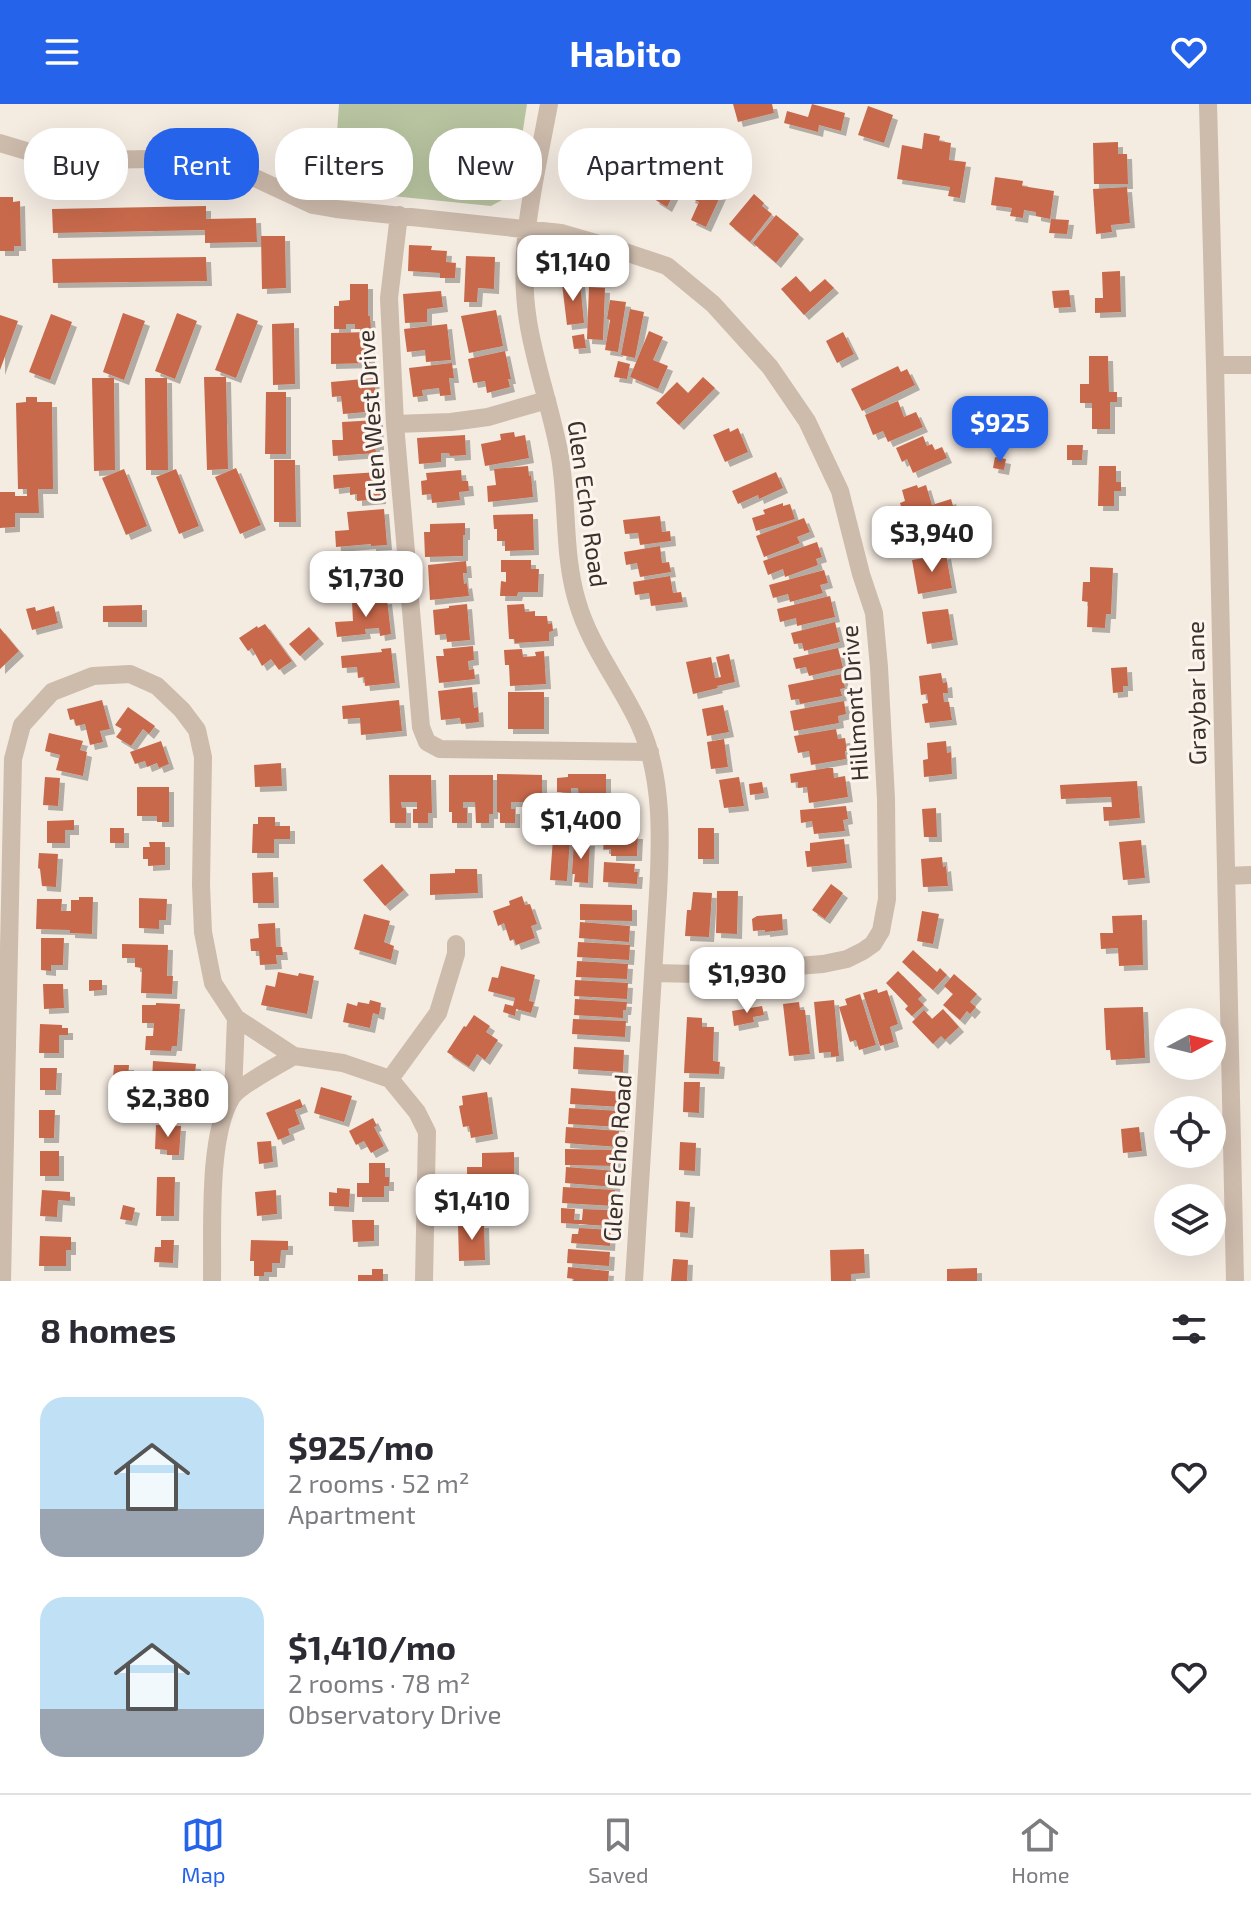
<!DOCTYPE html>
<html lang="en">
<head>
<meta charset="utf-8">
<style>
  body { margin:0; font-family:"Exo 2",sans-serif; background:#f2f2f3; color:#2b2b33; height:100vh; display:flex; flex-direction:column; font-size:30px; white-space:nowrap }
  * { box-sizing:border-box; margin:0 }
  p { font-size:26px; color:#7c7c81 }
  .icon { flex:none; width:44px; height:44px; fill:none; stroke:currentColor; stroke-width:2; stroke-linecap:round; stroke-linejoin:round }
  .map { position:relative; height:1177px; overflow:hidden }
  .panel { display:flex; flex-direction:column; background:#fff; flex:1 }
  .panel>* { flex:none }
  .guide { position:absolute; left:24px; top:24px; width:800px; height:72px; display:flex; gap:16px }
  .needle { width:52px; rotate:83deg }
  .buttons { position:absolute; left:1154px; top:904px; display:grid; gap:16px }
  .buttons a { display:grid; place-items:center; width:72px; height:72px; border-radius:50%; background:#fff; box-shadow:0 8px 32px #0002; font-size:40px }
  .price { position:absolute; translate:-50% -68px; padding:0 18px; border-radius:16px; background:#fff; color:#222; font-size:26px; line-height:52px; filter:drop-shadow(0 2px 4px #0008) }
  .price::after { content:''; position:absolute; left:50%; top:48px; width:24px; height:18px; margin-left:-12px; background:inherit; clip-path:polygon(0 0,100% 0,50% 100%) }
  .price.current { background:#2563eb; color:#fff }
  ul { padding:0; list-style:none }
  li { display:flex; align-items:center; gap:24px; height:200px; padding:0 40px }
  li span { display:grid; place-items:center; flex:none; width:224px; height:160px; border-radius:24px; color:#555 }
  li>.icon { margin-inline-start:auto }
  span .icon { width:96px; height:96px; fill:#fffc; stroke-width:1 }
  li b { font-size:34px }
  h2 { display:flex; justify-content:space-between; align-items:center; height:96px; padding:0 40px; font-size:34px }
  .chip { padding:0 28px; border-radius:32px; background:#fff; box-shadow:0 8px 32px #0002; font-size:28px; line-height:72px }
  .chip.current { background:#2563eb; color:#fff }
  header { display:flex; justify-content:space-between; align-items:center; height:104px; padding:0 40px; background:#2563eb; color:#fff; font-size:36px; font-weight:700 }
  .dock { display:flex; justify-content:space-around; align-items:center; height:112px; border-top:2px solid #e1e1e2; background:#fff; font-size:22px; color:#7c7c81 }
  .dock a { display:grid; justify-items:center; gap:4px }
  .dock .current { color:#2563eb }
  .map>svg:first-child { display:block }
  .green { fill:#b8c4a0 }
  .building { fill:#c8694b; filter:url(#shadow) }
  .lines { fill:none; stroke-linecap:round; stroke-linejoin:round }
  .minor { stroke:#cdbbac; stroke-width:18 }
  .labels { text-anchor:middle; stroke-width:6; stroke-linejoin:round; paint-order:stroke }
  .street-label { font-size:24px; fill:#3b302b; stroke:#fbf5ee }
</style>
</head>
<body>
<header><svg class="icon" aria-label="menu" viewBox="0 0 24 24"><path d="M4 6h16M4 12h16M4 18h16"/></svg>Habito<svg class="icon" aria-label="heart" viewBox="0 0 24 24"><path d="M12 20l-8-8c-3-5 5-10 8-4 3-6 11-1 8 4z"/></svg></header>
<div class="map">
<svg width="1251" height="1177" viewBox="0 0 1251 1177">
  <defs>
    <filter id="shadow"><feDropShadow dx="5" dy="5" stdDeviation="0" flood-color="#0004"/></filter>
  </defs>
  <rect width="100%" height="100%" fill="#f4ebe1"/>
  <!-- green -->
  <path class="green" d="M339 0H527L513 90 491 102 333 86Z"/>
  <!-- building -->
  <path class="building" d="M733 0H772L774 9 738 18Z
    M812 0 845 9 841 27 819 21 818 28 784 19 787 7 808 13Z
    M868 2 893 11 884 39 858 31Z
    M924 29 940 32 939 37 951 39 949 56 966 58 960 94 948 92 950 83 897 75 902 41 922 45Z
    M1118 38V50H1127L1128 80H1094L1093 39Z
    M668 40 693 55 689 63 695 66 686 82 680 78 667 103 654 95 664 78 651 71Z
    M584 57 619 63 616 80 582 75Z
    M703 63 724 72 720 82 724 84 706 123 691 116 699 98 690 94Z
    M995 73 1023 77 1022 82 1054 87 1050 115 1036 112V108L1024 106 1023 114 1010 112 1012 104 991 101Z
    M1127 83 1130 119 1111 121 1112 128 1096 130 1093 85Z
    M754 90 764 99 762 102 772 110 750 138 729 120Z
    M0 93H13V98L20 97 21 142H14V147H0Z
    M206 102V115L256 114 257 138 205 139V126L53 129 52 105Z
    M776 111 799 130 776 159 753 139Z
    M1051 115 1069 116 1067 130 1049 129Z
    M261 132H285L286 184 262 185Z
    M409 141 432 142 431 146 447 147 446 158 456 159 455 174H440V169L408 167Z
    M466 152 495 153 494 185 478 184 477 198H464Z
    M206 153 207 177 53 179 52 155Z
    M1120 167 1121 208 1095 209V194H1103L1102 168Z
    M796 172 810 188 825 175 834 184 804 211 781 185Z
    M580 178 584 219 567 221 562 180Z
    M350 180H368V212H370L371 225H355V220H346V225H334V202H339V197L350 196Z
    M589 183 605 184 603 236 587 235Z
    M1069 186 1071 203 1054 204 1052 187Z
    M441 187 443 203 427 205V218L405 219 403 190Z
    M610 196 626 198 618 248 605 246 610 216 607 215Z
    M630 205 644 208 635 254 621 251Z
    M496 206 503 242 469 249 461 212Z
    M123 209 145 217 124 276 103 268Z
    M177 209 197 217 175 275 155 267Z
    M237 209 258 217 236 274 215 266Z
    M51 210 72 218 50 276 29 268Z
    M0 211 18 217 0 266Z
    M294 219 295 280 273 281 272 220Z
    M447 220 451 256 426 258 425 246 407 248 404 225Z
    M649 227 663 233 653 256 668 262 658 285 630 273Z
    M369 228 370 259 331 260V229Z
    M843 228 854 250 837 259 826 237Z
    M584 230 586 244 574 245 572 232Z
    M505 247 511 275H508L510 283 487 289 485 277 473 279 468 255Z
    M1089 252H1108L1109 288H1117V298H1110V325H1092V299H1080V280H1089Z
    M618 257 630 260 627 275 614 273Z
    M452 259 454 274H449L451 291 440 292 439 284 422 286 423 292 413 293 409 264Z
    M898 262 901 268 907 265 915 281 862 307 851 285Z
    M204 273H226L228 365 207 366Z
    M703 273 715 284 679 321 656 299 677 278 688 289Z
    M92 274H114L115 366 94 367Z
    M145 274H167L168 366H146Z
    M374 274 377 307 343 310 341 292 332 293 331 278Z
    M266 288H286V350H265Z
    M26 293H37V298H52L53 385H38L39 409H15V423L0 424V388H15V392H27V385H18L16 299 26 298Z
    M898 297 904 313 916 308 923 323 888 338 883 327 873 331 865 311Z
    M378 316 379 341H375L376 349 333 352 332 336H343L342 318Z
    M729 324 730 328 738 324 748 348 725 358 713 331Z
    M514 328 515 333 525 331 529 354 485 362 481 340 501 336 500 330Z
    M465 331 466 351 450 352 449 349H441V358L419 360 417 334Z
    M923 332 927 342 932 340 935 346 942 343 947 354 913 369 907 355 902 358 896 344Z
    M1067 341H1083L1082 356H1067Z
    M995 353 1006 355 1004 366 993 364Z
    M274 356H295L296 418H274Z
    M528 362 529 372 531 371 533 393 488 398 487 382 496 381 494 365Z
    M1099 362H1116V378H1121V387H1114V402H1098Z
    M236 364 261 421 240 430 215 373Z
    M124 365 147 422 126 431 102 374Z
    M176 365 199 422 179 430 156 373Z
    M461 366 462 377H468L469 387 459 388 460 396 432 399 431 390 422 391 421 377 427 376 426 369Z
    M379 368 381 395 357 397V390L350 391V383L334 385 333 371Z
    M776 368 783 384 759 395 758 391 738 400 732 387Z
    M917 381 918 384 926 381 932 401 951 395 955 408 907 423 900 399 905 397 902 386Z
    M783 399V402L790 400 795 415 756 427 752 414 765 410 763 406Z
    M384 405 387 441 371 442V440L336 443 335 427 349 426 347 408Z
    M533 410 534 446 505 447V437H497V425H494L493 411Z
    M660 412 662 428 670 427 671 437 640 441 638 429 625 430 623 416Z
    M804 414 810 428 797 433 800 439 764 453 756 432Z
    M465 419V431H463V452L425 453 424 428H430V420Z
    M817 438 822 453 816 455 818 461 785 473 783 465 768 471 763 457Z
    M660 442 662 459 669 458 671 468 640 473 637 459 626 461 624 448Z
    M946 450 952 484 918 490 912 456Z
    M501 456H531V465H539L538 488H518L517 492H500L501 477 506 478V468H501Z
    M359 457V465L383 463 386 488 353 491 352 482H347L346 472 338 473 336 459Z
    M466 457 467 469H463L464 480 467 479 469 492 430 496 428 461Z
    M1090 463 1113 464 1111 510H1106L1105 524 1087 523 1088 498 1082 497 1083 478H1090Z
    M824 466 828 479 820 481 823 489 790 498 788 490 773 494 769 481Z
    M670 472 673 489 681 488 683 498 651 502 649 489 635 491 633 478Z
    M830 492 835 513 797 522 796 514 780 518 777 505Z
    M387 495 391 530 380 532 379 524 365 525 366 530 337 533 335 518 353 517 352 498Z
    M467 500 470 536 447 538 446 530 435 531 433 506 449 504V502Z
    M524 500 525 508 535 507V512H547L548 520 552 519 553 527 549 528V537L515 539 514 535H509L507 501Z
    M142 501V518H103V502Z
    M54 502 58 519 32 526 26 505 35 503 36 507Z
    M948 505 953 536 927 540 922 508Z
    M835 518 840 538 804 547 802 539 794 540 791 529Z
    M265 520 292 557 279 566 271 555 262 562 252 544 248 547 239 534 257 522 258 524Z
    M309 523 319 535 300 552 289 540Z
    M0 524 19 547 0 565Z
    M473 542 474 556 468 557 469 566 474 565 475 575 439 579 436 552H444L443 545Z
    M391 544 395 579 365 582 364 573 358 574 357 563 342 564 341 552 382 548 381 545Z
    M838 544 843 564 809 572 806 563 796 565 793 554Z
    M522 545 523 553 536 552 535 548 544 547 546 580 510 582 509 561H505L504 546Z
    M729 550 735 578 717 582 718 584 693 590 686 558 711 553 715 574 721 573 716 553Z
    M1127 563 1128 582H1123V588L1113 589 1111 564Z
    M941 569 943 579 947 578 948 589H943L944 598H949L952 616 925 619 922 600 928 599 927 590 921 591 919 572Z
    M842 570 845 584 840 585 842 592 800 600 799 595 791 596 788 581Z
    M472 583 474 604 478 603 479 618 461 620 460 614 441 616 438 587Z
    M508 588H544V625H508Z
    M102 596 110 625 100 627 103 638 90 641 85 620 76 622 74 615 70 616 67 605Z
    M399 596 402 627 361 631 360 614 343 615 342 602Z
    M844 597 846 610 838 612 839 619 794 627 790 607Z
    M723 601 729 628 707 632 702 605Z
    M128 603 155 622 149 630 143 625 131 642 116 633 122 625 115 621Z
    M836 625 838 635 845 634 847 647H845L846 655 811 661 809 647 798 649 794 632Z
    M49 629 83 637 80 646 87 648 83 672 56 666 60 651 45 647Z
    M724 635 728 663 711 665 707 638Z
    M161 637 169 660 159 664 157 659 147 663 145 657 135 660 130 648Z
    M946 637 947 649 951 648 952 670 924 673 923 656 928 655 927 639Z
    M281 659 282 682 255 683 254 661Z
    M827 664H833L834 674 845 672 848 693 809 699 807 683 798 684V678L791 679 790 670Z
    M497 670 542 671V710H537V720H522V705H527V698H511V705H515V719H500V709L497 708Z
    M568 670H606V715H567V710H557V697H579L578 684H571V689L557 688V674L568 673Z
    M389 671H431L432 709H428V719H413V705H417V698H401L402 704H406V719H390Z
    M449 671H493V710H489V719H476L475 698H463V704H467V719H452V708H449Z
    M45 673 60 674 58 702 43 701Z
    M739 673 744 702 724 704 719 676Z
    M1137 677 1140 714 1104 717 1103 703H1112L1111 693 1061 695 1060 681Z
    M762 678 764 689 750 691 749 680Z
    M137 683H169V718H157V712H137Z
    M846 702 848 715 843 716 845 727 814 730 812 717 801 719 800 706Z
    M936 704 937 733H924L922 705Z
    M258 713H275V722H290V735H274V749H252L253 720H258Z
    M74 716V726H65V739H47V717Z
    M110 724H124V739H110Z
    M698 724H714V755H698Z
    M598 729 638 730 637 752H611V745H604V741H598Z
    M553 734 570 735 567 777 550 776Z
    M844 735 847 759 807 763 805 747H810V739Z
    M1141 736 1145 774 1123 776 1119 738Z
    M574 737H590L588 779 574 778 575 770H572Z
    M149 738H165V761L148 762V755H143V743H150Z
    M39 749 58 750 56 783 42 782 40 765 38 764Z
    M942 753 943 763 946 762 948 782 923 783 921 755Z
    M604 758 635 760 634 768H638L637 780 603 778Z
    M382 760 404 786 385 802 363 776Z
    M455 765H477L478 789 430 791V770L455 769Z
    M273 768 274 799H253L252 769Z
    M831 780 843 789 825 815 812 806Z
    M717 787H738L737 830 716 829Z
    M693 788 712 789 709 833 685 832 687 806H691Z
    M522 792 525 801 530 800 537 820 531 822 535 834 516 841 514 835 510 837 504 819 498 822 493 807 510 801 509 797Z
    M79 793H93L92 830 70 829V826L36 825 37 795H62L61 807H71V796H79Z
    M139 794 167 795 166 816H159V825L139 824Z
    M580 800 632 801V817L580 816Z
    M922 807 939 810 933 840 917 837Z
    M364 810 390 817 384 838 394 842 391 856 354 845Z
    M782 810 783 826 765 828V826L753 827 752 815 757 812Z
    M1142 811 1143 861 1119 862 1118 844 1101 845 1100 829H1113L1112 812Z
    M580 818 630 822 629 838 579 834Z
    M275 819 276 843H282L283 851H276L277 860 260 861 259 847H251L250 835 259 834 258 820Z
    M41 834H64L63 861H51V867L41 866Z
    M578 838 630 841 629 856 577 853Z
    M122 840 168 841 167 872H173L172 890 141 889 142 864 135 863V854H122Z
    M913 846 937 868 940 864 947 871 933 886 902 858Z
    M577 857 628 860 627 875 576 873Z
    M501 862 535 871 529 897 534 898 531 909 516 905 515 912 503 908 505 900 513 902 515 894 488 887 492 873 498 874Z
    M898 867 922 891 918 895 924 901 912 912 905 905 908 902 886 879Z
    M278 868 298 872 299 869 314 872 307 910 261 901 266 881 275 883Z
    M954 870 977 890 970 898 976 903 970 910 967 907 960 916 943 901 953 890 944 882Z
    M89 876H102V886L89 887Z
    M575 876 628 879 627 895 574 892Z
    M43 880H63L64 904 44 905Z
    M877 885 878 889 887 886 898 920 890 923 894 938 880 942 863 889Z
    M860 890 876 941 859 946 856 936 850 938 839 903 847 901 845 895Z
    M575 895 627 898 626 906H623V914L574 911Z
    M370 896 381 899 379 911 373 909 370 924 343 918 347 899 357 902 358 898 369 900Z
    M834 896 839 952 831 953V948L819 949 814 898Z
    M799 898 800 906H805L810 950 789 952 783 900Z
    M156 899 180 900 177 942H172L171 947 145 946 146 932H153L154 919H142V901H156Z
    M762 902 764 911 753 913 754 918 734 922 732 907Z
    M1143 903 1145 954 1111 956 1110 946H1106L1104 904Z
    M943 905 959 923 945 936 941 932 933 940 912 918 924 906 932 915Z
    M474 911 490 922 486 928 498 936 485 956 477 950 469 963 447 948 464 922 466 923Z
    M687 913 702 914V923H714L713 957 720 958 719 970 684 969Z
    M573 915 626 917 625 933 572 930Z
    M40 920 62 921V924H68V931H59V949H39Z
    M574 943 624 946 623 968 573 965Z
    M153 957 196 960 194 978 152 976Z
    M114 961H129L128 974H113Z
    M40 964H57L56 986H40Z
    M130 978 131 992 115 993V991H111L110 979Z
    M684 978H700L699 1009 683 1008Z
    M147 979 186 982 185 990 189 991 188 1003 146 1000Z
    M321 983 352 992 344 1018 314 1009Z
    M571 984 622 988 621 1003 570 1000Z
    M487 988 493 1030 471 1034 469 1022 463 1023 459 1002 463 1001 462 992Z
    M300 995 303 1003 295 1006 300 1020 288 1025 290 1031 278 1036 266 1009Z
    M569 1004 620 1007V1023L568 1020Z
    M39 1006H55L54 1034H39Z
    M373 1014 377 1022 374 1023 384 1042 371 1049 364 1037 356 1041 349 1027Z
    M156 1021 181 1022 179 1051H167V1046L155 1045Z
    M566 1023 619 1027 618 1043 565 1039Z
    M1139 1023 1142 1047 1123 1049 1121 1025Z
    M271 1037 273 1058 259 1060 257 1038Z
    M680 1038 696 1039 695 1067 679 1066Z
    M565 1045 617 1046V1062L565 1061Z
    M40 1047H59V1072H40Z
    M514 1048V1078H467V1063H482V1049Z
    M369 1059H385V1073H389V1082H384V1093H357V1079H369Z
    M566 1063 617 1067 615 1083 565 1079Z
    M157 1073H175L174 1112H156Z
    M478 1082 512 1083V1112L481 1111V1097H478Z
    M563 1083 615 1086 614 1102 562 1099Z
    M337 1084 350 1085 349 1103 329 1102V1088L337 1089Z
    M42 1086 70 1088V1097L58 1096 57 1113 40 1112Z
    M276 1086 277 1110 257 1112 255 1088Z
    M676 1097 690 1098 688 1129 675 1128Z
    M123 1101 135 1104 132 1117 120 1115Z
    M561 1104 575 1105 574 1116H582L583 1105 610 1106 609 1122 561 1119Z
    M352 1116H374V1137L353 1138Z
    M484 1119 485 1156 459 1157 458 1120Z
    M579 1124 611 1126 610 1142 571 1139 572 1130H578Z
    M40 1132 71 1133V1146H66V1162H39Z
    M161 1136H174L173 1159 154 1158 155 1143H161Z
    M251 1136 288 1137V1146H281L280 1159H272V1168H264V1172H254V1157H250Z
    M568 1145 610 1148 609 1162 567 1159Z
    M864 1145 865 1169 851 1170V1177H831L830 1146Z
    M673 1155 688 1156 687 1177H671Z
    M568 1163 609 1167 608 1177H573L574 1175 567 1174Z
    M977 1164V1177H947V1165Z
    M372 1165H383V1177H358V1171H372Z"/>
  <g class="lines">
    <!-- minor -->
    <path class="minor" d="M549 0C536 72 516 143 528 217 535 262 552 307 560 353 568 401 563 450 577 497 590 543 621 580 640 622 663 673 661 735 658 790L634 1177
      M1208 0 1215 261 1235 1177
      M0 39 50 54 91 56 212 54 313 101 336 105 561 129 616 145 667 162 713 200 770 263 807 317 840 387 861 470 874 509 879 563 886 695 887 795 881 827 873 840 863 847 847 855 823 860 697 870 654 869
      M399 111 389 194 395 320 421 623 427 638 440 645 650 648
      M1215 261H1251
      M395 320 451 318 488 313 547 296
      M1226 772 1251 771
      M390 975 438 909 456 850V840
      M233 991 236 914
      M2 1177 13 655 22 621 52 588 93 572 130 570 157 582 182 606 197 626 203 653 201 781 203 828 213 879 236 914 294 952 343 959 390 975 417 1008 427 1028 424 1177
      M212 1177C213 1129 207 1032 232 993 239 982 280 960 294 952"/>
  </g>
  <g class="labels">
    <!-- street labels -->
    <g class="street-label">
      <text transform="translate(372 312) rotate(-94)" y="8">Glen West Drive</text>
      <text transform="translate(587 400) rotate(82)" y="8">Glen Echo Road</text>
      <text transform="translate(1197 589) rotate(-91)" y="8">Graybar Lane</text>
      <text transform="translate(855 599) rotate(-94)" y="8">Hillmont Drive</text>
      <text transform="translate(618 1054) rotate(-86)" y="8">Glen Echo Road</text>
    </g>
  </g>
</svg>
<div class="buttons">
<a><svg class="needle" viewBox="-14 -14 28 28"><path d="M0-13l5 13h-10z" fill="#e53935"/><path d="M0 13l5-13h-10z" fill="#7c7c81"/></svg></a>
<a><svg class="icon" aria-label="locate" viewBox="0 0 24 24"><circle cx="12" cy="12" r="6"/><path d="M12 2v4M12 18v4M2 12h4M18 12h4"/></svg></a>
<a><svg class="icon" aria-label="layers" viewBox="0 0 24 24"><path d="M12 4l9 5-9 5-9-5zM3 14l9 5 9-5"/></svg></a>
</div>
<b class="price" style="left:573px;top:199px">$1,140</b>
<b class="price current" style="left:1000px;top:360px">$925</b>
<b class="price" style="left:932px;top:470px">$3,940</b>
<b class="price" style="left:366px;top:515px">$1,730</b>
<b class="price" style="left:581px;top:757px">$1,400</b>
<b class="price" style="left:747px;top:911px">$1,930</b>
<b class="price" style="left:168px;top:1035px">$2,380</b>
<b class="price" style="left:472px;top:1138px">$1,410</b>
<div class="guide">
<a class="chip">Buy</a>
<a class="chip current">Rent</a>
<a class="chip">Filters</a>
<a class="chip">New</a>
<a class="chip">Apartment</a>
</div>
</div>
<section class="panel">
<h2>8 homes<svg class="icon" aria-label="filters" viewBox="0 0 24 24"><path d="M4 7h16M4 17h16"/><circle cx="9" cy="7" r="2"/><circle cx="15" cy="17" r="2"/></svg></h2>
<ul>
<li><span style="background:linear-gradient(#bfe0f5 70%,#9aa5b1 0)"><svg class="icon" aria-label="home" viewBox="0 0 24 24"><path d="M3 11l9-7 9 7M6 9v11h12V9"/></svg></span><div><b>$925/mo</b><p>2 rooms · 52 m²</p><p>Apartment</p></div><svg class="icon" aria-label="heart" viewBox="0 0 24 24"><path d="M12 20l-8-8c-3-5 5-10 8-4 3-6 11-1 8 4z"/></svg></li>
<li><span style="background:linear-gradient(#bfe0f5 70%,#9aa5b1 0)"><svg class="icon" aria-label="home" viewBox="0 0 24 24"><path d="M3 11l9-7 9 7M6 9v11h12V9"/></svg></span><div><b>$1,410/mo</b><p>2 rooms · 78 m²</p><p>Observatory Drive</p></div><svg class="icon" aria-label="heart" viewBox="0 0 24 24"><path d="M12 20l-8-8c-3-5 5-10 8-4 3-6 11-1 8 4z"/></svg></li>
</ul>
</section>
<nav class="dock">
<a class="current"><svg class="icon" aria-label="map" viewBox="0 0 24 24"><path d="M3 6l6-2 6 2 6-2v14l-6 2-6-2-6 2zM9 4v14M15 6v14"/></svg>Map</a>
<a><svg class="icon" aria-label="saved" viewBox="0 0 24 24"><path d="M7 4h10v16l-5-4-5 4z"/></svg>Saved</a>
<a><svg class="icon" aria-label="home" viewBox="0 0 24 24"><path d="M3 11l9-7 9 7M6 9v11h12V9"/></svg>Home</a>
</nav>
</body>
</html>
